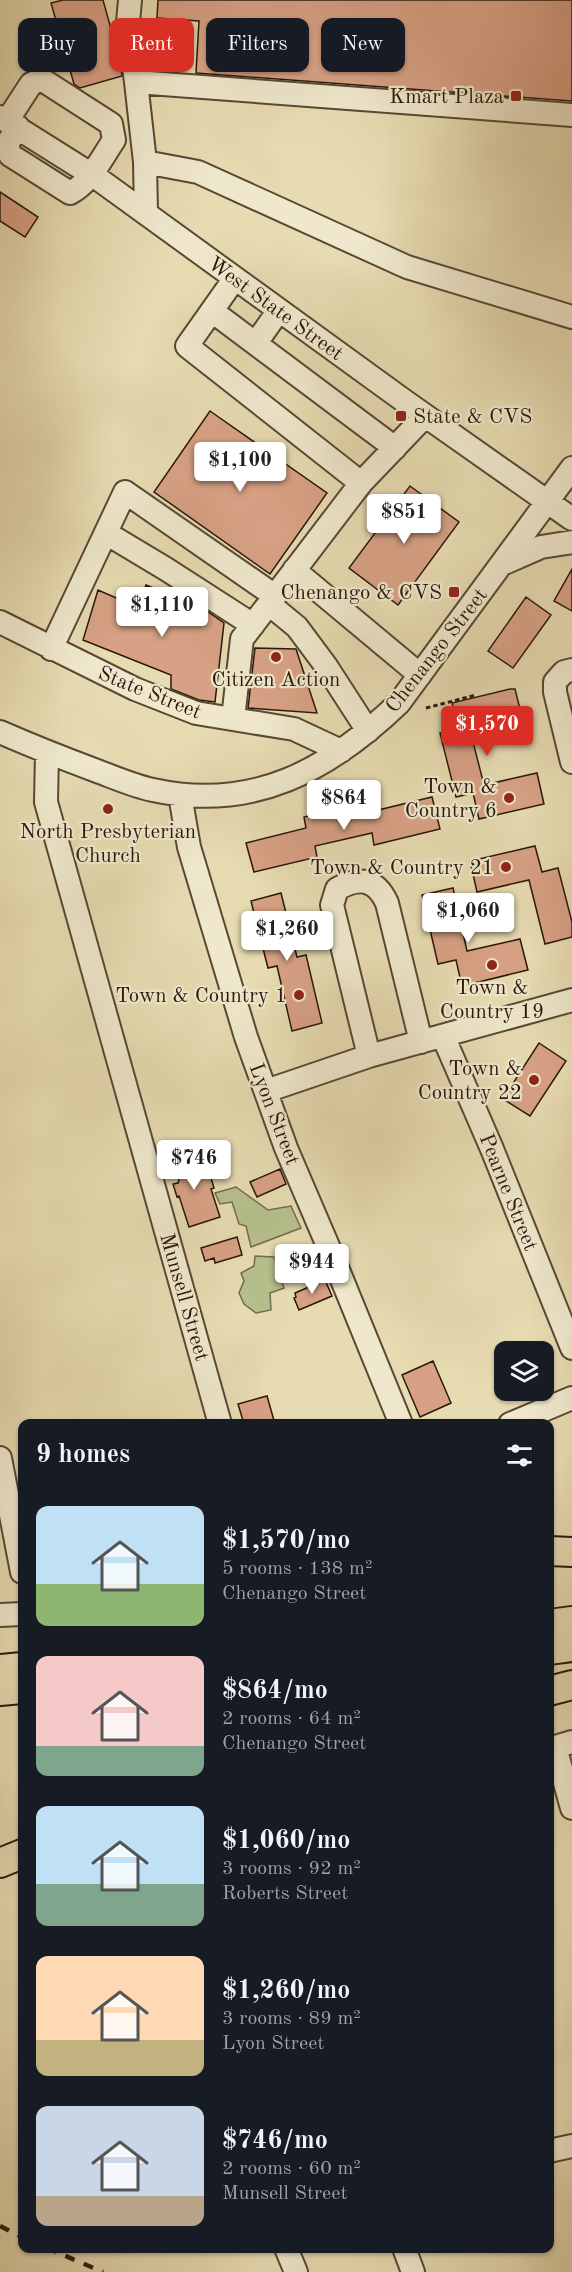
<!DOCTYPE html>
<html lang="en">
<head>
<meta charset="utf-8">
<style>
  body { margin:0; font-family:"Old Standard TT",serif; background:#242831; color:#f1f3f6; height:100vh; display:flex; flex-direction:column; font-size:22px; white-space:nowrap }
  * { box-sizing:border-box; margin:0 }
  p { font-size:20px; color:#9ea1a6 }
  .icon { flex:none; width:33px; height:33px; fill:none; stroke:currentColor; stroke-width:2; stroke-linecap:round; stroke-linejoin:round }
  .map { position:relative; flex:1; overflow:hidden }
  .details { position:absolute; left:18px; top:1419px; width:536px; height:834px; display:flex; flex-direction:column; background:#171b24; border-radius:12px; box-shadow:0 2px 4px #0004 }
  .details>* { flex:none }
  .top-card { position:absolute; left:18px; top:18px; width:537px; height:54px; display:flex; gap:12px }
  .buttons { position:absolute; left:494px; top:1341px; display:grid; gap:12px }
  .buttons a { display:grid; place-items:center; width:60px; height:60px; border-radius:12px; background:#171b24; box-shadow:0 2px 4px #0004; font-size:30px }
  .price { position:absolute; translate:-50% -51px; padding:0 14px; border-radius:6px; background:#fff; color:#222; font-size:20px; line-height:39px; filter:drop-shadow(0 2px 3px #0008) }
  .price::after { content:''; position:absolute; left:50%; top:36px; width:18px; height:14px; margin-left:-9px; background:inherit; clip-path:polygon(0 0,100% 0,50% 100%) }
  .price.on { background:#d93025; color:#fff }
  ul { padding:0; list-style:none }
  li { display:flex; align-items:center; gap:18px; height:150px; padding:0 18px }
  li span { display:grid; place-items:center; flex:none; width:168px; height:120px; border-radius:12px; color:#555 }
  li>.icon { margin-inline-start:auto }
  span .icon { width:72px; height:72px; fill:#fffc; stroke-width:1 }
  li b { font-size:26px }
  h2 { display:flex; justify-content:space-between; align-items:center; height:72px; padding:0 18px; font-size:26px }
  .tag { padding:0 21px; border-radius:12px; background:#171b24; box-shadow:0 2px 4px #0004; font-size:21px; line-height:54px }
  .tag.on { background:#d93025; color:#fff }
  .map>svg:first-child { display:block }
  .green { fill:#b6c08c; stroke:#706c4c; stroke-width:1.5 }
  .building { fill:#d8a185; stroke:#29170c; stroke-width:1.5 }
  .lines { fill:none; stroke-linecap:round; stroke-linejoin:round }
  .minor-casing { stroke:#584835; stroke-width:26 }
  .major-casing { stroke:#29170c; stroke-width:32 }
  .path { stroke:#29170c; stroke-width:3; stroke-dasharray:4.5 3; stroke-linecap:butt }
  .minor { stroke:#efe8cc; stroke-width:22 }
  .major { stroke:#e7dbb1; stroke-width:28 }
  .rail { stroke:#29170c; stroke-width:4.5; stroke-dasharray:10 10; stroke-linecap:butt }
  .poi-dot { fill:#8f2418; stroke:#efe8cc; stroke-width:2 }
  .labels { text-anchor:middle; stroke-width:4.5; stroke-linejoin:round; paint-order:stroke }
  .poi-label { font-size:21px; fill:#29170c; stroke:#efe8cc; text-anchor:end }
  .street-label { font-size:21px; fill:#29170c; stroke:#efe8cc }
</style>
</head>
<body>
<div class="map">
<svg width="572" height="2272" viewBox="0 0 572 2272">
  <rect width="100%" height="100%" fill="#e7dbb1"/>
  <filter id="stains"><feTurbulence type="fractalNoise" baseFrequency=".00333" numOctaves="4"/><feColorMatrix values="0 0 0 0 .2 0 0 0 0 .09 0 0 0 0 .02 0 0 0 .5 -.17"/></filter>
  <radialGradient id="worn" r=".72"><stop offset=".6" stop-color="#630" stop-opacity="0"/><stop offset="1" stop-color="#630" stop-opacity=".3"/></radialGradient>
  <!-- green -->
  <path class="green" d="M236 1187 268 1210 291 1206 301 1228 251 1247 246 1226 239 1224 232 1202 220 1204 215 1193Z
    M255 1256 274 1257 284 1288 270 1293 271 1310 256 1313 244 1304 239 1293 244 1281 241 1273 254 1266Z"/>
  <!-- building -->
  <path class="building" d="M63 0H103L119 58 122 76 80 88 74 84 51 3Z
    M158 0H572V101L196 73 199 21 157 18Z
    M0 192 38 217 25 237 0 221Z
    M210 411 327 493 270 574 154 492Z
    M410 486 459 522 398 605 349 568Z
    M572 569V611L554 601Z
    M146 585 201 607 224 623 215 702 199 700 171 689V675L83 640 98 590 137 607Z
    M526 597 551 615 513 668 488 651Z
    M255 648 296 649 317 713 248 708Z
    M510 689H515L522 717 470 730 484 785 537 773 544 804 479 819 473 793 456 797 440 733 458 728 452 703Z
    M432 797 440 829 374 845 372 833 315 846 317 857 254 872 246 843 306 828 304 817 368 802 370 812Z
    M535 846 542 872 558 868 572 922V937L545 944 529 880 477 892 470 861Z
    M453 888 467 951 520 939 528 970 462 986 456 960 438 964 422 895Z
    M281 893 297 957 306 955 322 1023 292 1031 277 966 268 968 251 901Z
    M539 1043 566 1061 530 1116 503 1099Z
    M190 1149 196 1175 209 1171 214 1188 211 1189 220 1217 189 1227 179 1196 177 1197 173 1184 178 1183 179 1180 172 1153Z
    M280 1169 286 1184 257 1197 250 1182Z
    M237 1237 242 1255 215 1263 214 1258 205 1261 201 1248Z
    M325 1280 332 1296 299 1310 294 1298 296 1297 295 1293Z
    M433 1361 451 1403 420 1417 402 1375Z
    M267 1396 275 1424H244L238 1404Z"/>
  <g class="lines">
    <!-- minor casing -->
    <g class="minor-casing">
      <path id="minor" d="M130 0 128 22 136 82
        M0 117 97 178 403 400 572 519
        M7 121 31 84 41 79 111 124 114 140C101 159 90 183 70 193L10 155 7 144 18 127
        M145 162 198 172 407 267 572 317
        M146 213 145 162 136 82 572 115
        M235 278 187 346 361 483
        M212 311 395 448
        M256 343 279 310
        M106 533 166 569 253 625
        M502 564 541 547 572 542
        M294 570 420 675
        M269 604 297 627 326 666 368 731
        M0 622 135 689 196 713 294 729 341 751
        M51 649 125 492 275 596
        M572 670 564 672 555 682V692L572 762
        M233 719 242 639 361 483 425 416
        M0 732C32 746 65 759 97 771 116 778 134 786 153 790 253 812 329 770 399 703L572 468
        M47 752 46 802 220 1424
        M180 795 189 847 246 1037 286 1148 334 1260 401 1424
        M443 1036 492 1149 572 1348
        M369 1056 332 905 337 889C360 876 376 879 387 903L421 1042
        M266 1091 369 1056 572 1000
        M510 1424 572 1398
        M0 1458 22 1572
        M0 1615 22 1614
        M572 1742 555 1747 572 1808
        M549 2151 572 2146
        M286 2248 296 2272
        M404 2248 413 2272"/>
    </g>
    <!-- major casing -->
    <g class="major-casing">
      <path id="major" d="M549 1551 572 1552
        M549 1624 572 1621
        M549 1650 572 1647
        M0 1669 22 1667
        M0 1691 22 1689
        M549 1691 572 1685
        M0 1863 22 1854"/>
    </g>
    <!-- path -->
    <path class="path" d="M426 708 476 695"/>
    <!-- minor -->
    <use href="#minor" class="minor"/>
    <!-- major -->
    <use href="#major" class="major"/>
    <!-- rail -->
    <path class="rail" d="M0 2226 22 2237
      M47 2248 103 2272"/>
  </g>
  <!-- markers -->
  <g class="poi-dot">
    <rect x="510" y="90" width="12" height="12" rx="3"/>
    <rect x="395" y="410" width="12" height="12" rx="3"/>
    <rect x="448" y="586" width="12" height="12" rx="3"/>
    <circle cx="276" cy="657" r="6"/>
    <circle cx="509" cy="798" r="6"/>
    <circle cx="108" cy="809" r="6"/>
    <circle cx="506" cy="867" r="6"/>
    <circle cx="492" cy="965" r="6"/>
    <circle cx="299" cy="995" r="6"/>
    <circle cx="534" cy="1080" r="6"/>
  </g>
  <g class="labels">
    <!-- poi labels -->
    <g class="poi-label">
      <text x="504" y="103">Kmart Plaza</text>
      <text x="413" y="423" text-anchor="start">State &amp; CVS</text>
      <text x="442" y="599">Chenango &amp; CVS</text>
      <text x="276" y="686" text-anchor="middle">Citizen Action</text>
      <text x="497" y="793">Town &amp;<tspan x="497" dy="24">Country 6</tspan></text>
      <text x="108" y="838" text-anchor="middle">North Presbyterian<tspan x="108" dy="24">Church</tspan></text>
      <text x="494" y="874">Town &amp; Country 21</text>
      <text x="492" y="994" text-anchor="middle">Town &amp;<tspan x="492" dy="24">Country 19</tspan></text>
      <text x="287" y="1002">Town &amp; Country 1</text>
      <text x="522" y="1075">Town &amp;<tspan x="522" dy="24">Country 22</tspan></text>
    </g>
    <!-- street labels -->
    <g class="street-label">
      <text transform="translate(276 308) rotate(36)" y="7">West State Street</text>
      <text transform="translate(436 650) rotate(-52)" y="7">Chenango Street</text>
      <text transform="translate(150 692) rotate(22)" y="7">State Street</text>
      <text transform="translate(275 1114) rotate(69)" y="7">Lyon Street</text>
      <text transform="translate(509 1192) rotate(68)" y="7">Pearne Street</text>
      <text transform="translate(185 1297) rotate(74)" y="7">Munsell Street</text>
    </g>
  </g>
  <rect width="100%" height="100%" filter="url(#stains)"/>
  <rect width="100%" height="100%" fill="url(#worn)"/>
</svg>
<div class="buttons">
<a><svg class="icon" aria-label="layers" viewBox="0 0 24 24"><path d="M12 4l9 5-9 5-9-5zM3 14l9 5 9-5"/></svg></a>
</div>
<b class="price" style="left:240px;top:493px">$1,100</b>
<b class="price" style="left:404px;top:545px">$851</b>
<b class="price" style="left:162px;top:638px">$1,110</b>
<b class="price on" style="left:487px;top:757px">$1,570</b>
<b class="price" style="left:344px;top:831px">$864</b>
<b class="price" style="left:468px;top:944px">$1,060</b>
<b class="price" style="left:287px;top:962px">$1,260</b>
<b class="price" style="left:194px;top:1191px">$746</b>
<b class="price" style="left:312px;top:1295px">$944</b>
<div class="top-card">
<a class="tag">Buy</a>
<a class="tag on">Rent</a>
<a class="tag">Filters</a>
<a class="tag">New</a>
</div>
<section class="details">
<h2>9 homes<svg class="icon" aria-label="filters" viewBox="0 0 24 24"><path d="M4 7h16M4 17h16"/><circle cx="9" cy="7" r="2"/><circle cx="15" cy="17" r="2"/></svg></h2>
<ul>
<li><span style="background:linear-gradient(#bfe0f5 65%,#8fb573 0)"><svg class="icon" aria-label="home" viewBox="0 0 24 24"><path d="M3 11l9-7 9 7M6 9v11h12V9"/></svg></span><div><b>$1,570/mo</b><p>5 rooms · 138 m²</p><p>Chenango Street</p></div></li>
<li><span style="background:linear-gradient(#f6c9c9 75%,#7fa58c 0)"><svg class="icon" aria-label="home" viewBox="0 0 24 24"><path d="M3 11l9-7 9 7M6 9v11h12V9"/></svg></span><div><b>$864/mo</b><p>2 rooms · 64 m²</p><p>Chenango Street</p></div></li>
<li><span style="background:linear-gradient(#bfe0f5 65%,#7fa58c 0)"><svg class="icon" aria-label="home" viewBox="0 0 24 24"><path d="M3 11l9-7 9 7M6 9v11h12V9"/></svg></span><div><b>$1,060/mo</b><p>3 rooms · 92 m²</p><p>Roberts Street</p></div></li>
<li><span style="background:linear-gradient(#ffd9b3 70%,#c2b280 0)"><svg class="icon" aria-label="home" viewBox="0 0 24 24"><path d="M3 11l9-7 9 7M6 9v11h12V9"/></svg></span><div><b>$1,260/mo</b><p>3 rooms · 89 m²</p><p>Lyon Street</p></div></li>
<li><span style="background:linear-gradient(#c9d6e8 75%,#b9a48a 0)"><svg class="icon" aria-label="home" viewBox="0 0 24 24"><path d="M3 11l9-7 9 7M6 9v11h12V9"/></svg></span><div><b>$746/mo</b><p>2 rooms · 60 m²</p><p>Munsell Street</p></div></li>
</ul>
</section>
</div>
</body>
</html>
